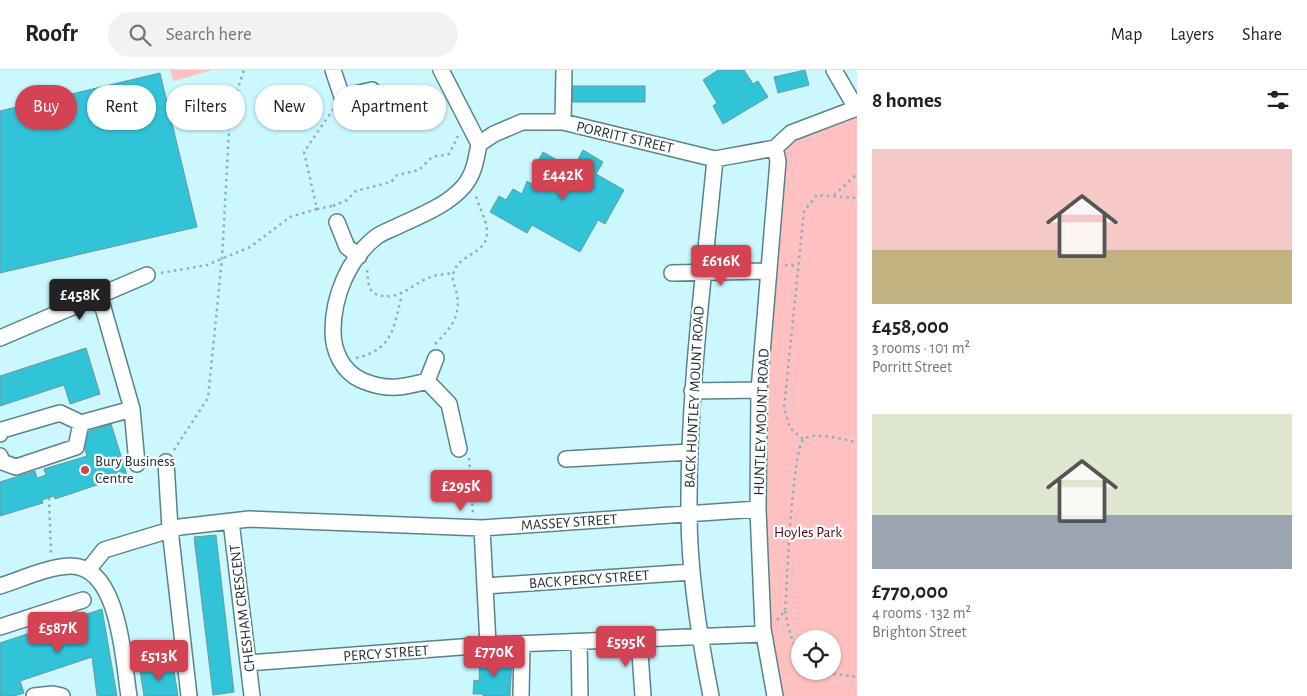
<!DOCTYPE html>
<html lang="en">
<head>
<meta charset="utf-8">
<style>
  body { margin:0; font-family:"Alegreya Sans",sans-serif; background:#f2f2f2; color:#222; height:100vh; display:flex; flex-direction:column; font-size:19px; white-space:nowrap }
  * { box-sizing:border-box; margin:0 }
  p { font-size:16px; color:#767676 }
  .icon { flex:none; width:28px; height:28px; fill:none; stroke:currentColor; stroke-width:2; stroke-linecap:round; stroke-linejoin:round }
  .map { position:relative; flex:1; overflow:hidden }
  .drawer { display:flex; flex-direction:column; background:#fff; width:450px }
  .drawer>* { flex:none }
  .hud { position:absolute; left:15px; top:15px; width:475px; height:45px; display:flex; gap:10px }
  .tools { position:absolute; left:791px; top:560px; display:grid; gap:10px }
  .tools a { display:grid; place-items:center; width:50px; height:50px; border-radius:50%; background:#fff; box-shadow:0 1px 4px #0004; font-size:25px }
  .price { position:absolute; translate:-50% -42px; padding:0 11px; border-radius:5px; background:#d34354; color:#fff; font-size:16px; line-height:32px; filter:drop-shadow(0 1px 2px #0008) }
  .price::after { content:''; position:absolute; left:50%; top:30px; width:15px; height:11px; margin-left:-8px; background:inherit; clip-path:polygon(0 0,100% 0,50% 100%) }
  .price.active { background:#222; color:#fff }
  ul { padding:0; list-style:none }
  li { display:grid; align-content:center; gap:10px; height:265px; padding:0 15px }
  li span { display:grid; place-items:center; height:155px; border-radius:0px; color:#555 }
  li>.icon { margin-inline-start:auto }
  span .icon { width:90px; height:90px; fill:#fffc; stroke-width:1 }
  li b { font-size:21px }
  h2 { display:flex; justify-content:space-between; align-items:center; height:60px; padding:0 15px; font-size:21px }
  .pill { padding:0 18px; border-radius:22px; background:#fff; box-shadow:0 1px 4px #0004; font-size:18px; line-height:45px }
  .pill.active { background:#d34354; color:#fff }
  header { display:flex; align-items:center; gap:30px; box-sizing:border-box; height:70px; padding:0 25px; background:#fff; border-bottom:1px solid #e0e0e0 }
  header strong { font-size:24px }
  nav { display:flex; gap:28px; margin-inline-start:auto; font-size:18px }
  .search { width:350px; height:45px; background:#f2f2f2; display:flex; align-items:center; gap:12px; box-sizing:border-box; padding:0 18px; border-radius:28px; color:#767676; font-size:19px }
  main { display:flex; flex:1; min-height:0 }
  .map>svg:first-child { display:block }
  .green { fill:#fec0c1; fill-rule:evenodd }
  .building { fill:#31c4d8; stroke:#6e979e }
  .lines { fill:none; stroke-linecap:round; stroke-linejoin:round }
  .minor-casing { stroke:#5a8389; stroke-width:18 }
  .path { stroke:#8eb1b6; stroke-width:2.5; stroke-dasharray:2.5 4; stroke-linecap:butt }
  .minor { stroke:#fff; stroke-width:15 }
  .poi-dot { fill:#d34354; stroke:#fff; stroke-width:2 }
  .labels { text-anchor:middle; stroke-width:4.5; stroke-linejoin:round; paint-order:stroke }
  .street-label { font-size:15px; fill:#203235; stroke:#fff }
  .poi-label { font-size:15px; fill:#203235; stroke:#fff; text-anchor:start }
  .park-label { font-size:15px; fill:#5b0015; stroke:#fff }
</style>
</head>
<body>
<header>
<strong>Roofr</strong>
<div class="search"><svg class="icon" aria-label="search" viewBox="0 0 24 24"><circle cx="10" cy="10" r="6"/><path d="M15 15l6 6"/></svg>Search here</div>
<nav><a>Map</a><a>Layers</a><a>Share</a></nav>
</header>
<main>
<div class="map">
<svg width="857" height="626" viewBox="0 0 857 626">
  <rect width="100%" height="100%" fill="#cbf7fe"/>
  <!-- green -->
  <path class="green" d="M170 0H212L174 11Z
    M857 40V626H775L758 439 775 78ZM800 569H832V601H800Z"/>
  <!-- building -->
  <path class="building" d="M718 0H744L753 14 758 11 768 27 723 54 713 36 717 33 703 10Z
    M805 0 809 15 778 23 774 7Z
    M160 3 197 157 0 203V41Z
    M572 16H645V32H572Z
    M583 80 603 92 596 104 624 120 605 154 598 150 580 182 532 155 527 163 490 142 499 126 506 130 513 119 522 124 527 111 540 119 549 105 535 97 543 82 573 99Z
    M86 278 100 324 70 334 64 315 0 336V306Z
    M111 354 127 405 55 429 54 426 42 430 43 433 0 446V412L35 401 37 408 46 405 44 399 87 386 80 364Z
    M216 465 234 622 213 625 194 467Z
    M102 539 117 626H97L92 587 20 611 24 623 14 626H0V573Z
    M512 589 510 626H483V624H473L474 610 479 611 480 591Z
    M173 595 178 626H144L140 600Z"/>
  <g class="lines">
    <!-- minor casing -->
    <g class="minor-casing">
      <path id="minor" d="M333 0 342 27 372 20
        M441 0 479 74
        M834 0 856 38
        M563 52 564 0
        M479 74 494 64 522 52H563L715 89 775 78
        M775 78 791 63 857 38
        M337 152 347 177 359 186
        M672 203 769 201
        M100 227 132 339 137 394
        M0 268 147 205
        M436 288 427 311C402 318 386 321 361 310 342 301 333 281 333 261 333 227 348 189 376 167 381 163 390 160 396 157 419 146 447 136 464 116 474 104 476 90 479 74
        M427 311 449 334 459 379
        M692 321 759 320
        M0 364 2 360 60 343 81 353 132 339
        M0 386 2 392 16 397 76 377 81 353
        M566 389 690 382
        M166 392 170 459 189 626
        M231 451 252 626
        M482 458 488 575
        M88 500 104 480 180 457 249 449 482 458 758 439
        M0 516C22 509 47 497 70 496 120 495 123 591 129 626
        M485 516 692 502
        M0 557 83 530
        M639 569 643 626
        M579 572 580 626
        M248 593 488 575 763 564
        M34 626 53 624 62 626
        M521 626 522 574
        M711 626C699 566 689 504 689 443 688 324 704 206 715 89
        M775 626 763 559 758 439 759 320 778 91 775 78"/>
    </g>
    <!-- path -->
    <path class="path" d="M385 26 402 33 436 24
      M834 125 857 104
      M332 136 317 139 304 82 334 38
      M333 136 347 130 356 121 391 112 397 105 419 100 432 87 449 84 458 66
      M785 195 798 196
      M367 200 369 217 373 223C398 234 409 215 431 207 438 204 447 204 454 203
      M161 203 207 195 250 177 290 147 317 139
      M435 274C450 259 461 247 457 224 456 219 452 211 453 205 456 184 488 185 487 162 487 149 478 137 476 125
      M356 288C394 279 393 258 402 225
      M803 369 790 358 784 338 804 141 817 125 857 128
      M174 380 208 328 222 188 230 43 244 0
      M469 388 473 444
      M49 428 51 485
      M785 541 790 563 800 591
      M777 550 785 541C787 518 792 376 804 369 816 361 843 370 857 372
      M814 601 857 607"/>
    <!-- minor -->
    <use href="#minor" class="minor"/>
  </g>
  <!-- markers -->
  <circle class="poi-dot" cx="85" cy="400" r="5"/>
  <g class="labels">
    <!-- street labels -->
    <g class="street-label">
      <text transform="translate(625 67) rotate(13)" y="5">PORRITT STREET</text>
      <text transform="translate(694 327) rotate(-87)" y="5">BACK HUNTLEY MOUNT ROAD</text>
      <text transform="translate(761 352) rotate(-88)" y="5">HUNTLEY MOUNT ROAD</text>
      <text transform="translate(569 452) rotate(-4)" y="5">MASSEY STREET</text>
      <text transform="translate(589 509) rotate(-4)" y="5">BACK PERCY STREET</text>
      <text transform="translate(242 538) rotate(-97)" y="5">CHESHAM CRESCENT</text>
      <text transform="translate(386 583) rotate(-4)" y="5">PERCY STREET</text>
    </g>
    <!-- poi labels -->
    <g class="poi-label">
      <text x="95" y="396">Bury Business<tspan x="95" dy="17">Centre</tspan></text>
    </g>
    <!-- park labels -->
    <g class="park-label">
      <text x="808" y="467">Hoyles Park</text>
    </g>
  </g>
</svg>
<div class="tools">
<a><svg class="icon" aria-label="locate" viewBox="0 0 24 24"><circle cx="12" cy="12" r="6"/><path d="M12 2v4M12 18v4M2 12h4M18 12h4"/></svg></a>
</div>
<b class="price" style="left:563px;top:131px">£442K</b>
<b class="price" style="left:721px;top:217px">£616K</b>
<b class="price active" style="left:80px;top:251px">£458K</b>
<b class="price" style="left:461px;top:442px">£295K</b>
<b class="price" style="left:58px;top:584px">£587K</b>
<b class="price" style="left:626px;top:598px">£595K</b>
<b class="price" style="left:494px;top:608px">£770K</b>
<b class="price" style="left:159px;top:612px">£513K</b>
<div class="hud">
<a class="pill active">Buy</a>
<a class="pill">Rent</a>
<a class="pill">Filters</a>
<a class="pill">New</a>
<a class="pill">Apartment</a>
</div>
</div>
<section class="drawer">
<h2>8 homes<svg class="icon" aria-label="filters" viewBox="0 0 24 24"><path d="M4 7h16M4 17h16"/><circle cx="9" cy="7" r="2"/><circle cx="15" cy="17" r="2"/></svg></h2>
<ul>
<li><span style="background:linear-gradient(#f6c9c9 65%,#c2b280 0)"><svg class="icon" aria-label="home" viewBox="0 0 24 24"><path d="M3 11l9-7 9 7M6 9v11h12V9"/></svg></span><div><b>£458,000</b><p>3 rooms · 101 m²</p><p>Porritt Street</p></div></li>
<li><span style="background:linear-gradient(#dfe7d0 65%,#9aa5b1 0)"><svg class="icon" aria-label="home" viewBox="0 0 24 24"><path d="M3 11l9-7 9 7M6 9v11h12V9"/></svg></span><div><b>£770,000</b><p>4 rooms · 132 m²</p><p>Brighton Street</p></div></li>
</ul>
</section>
</main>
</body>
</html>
